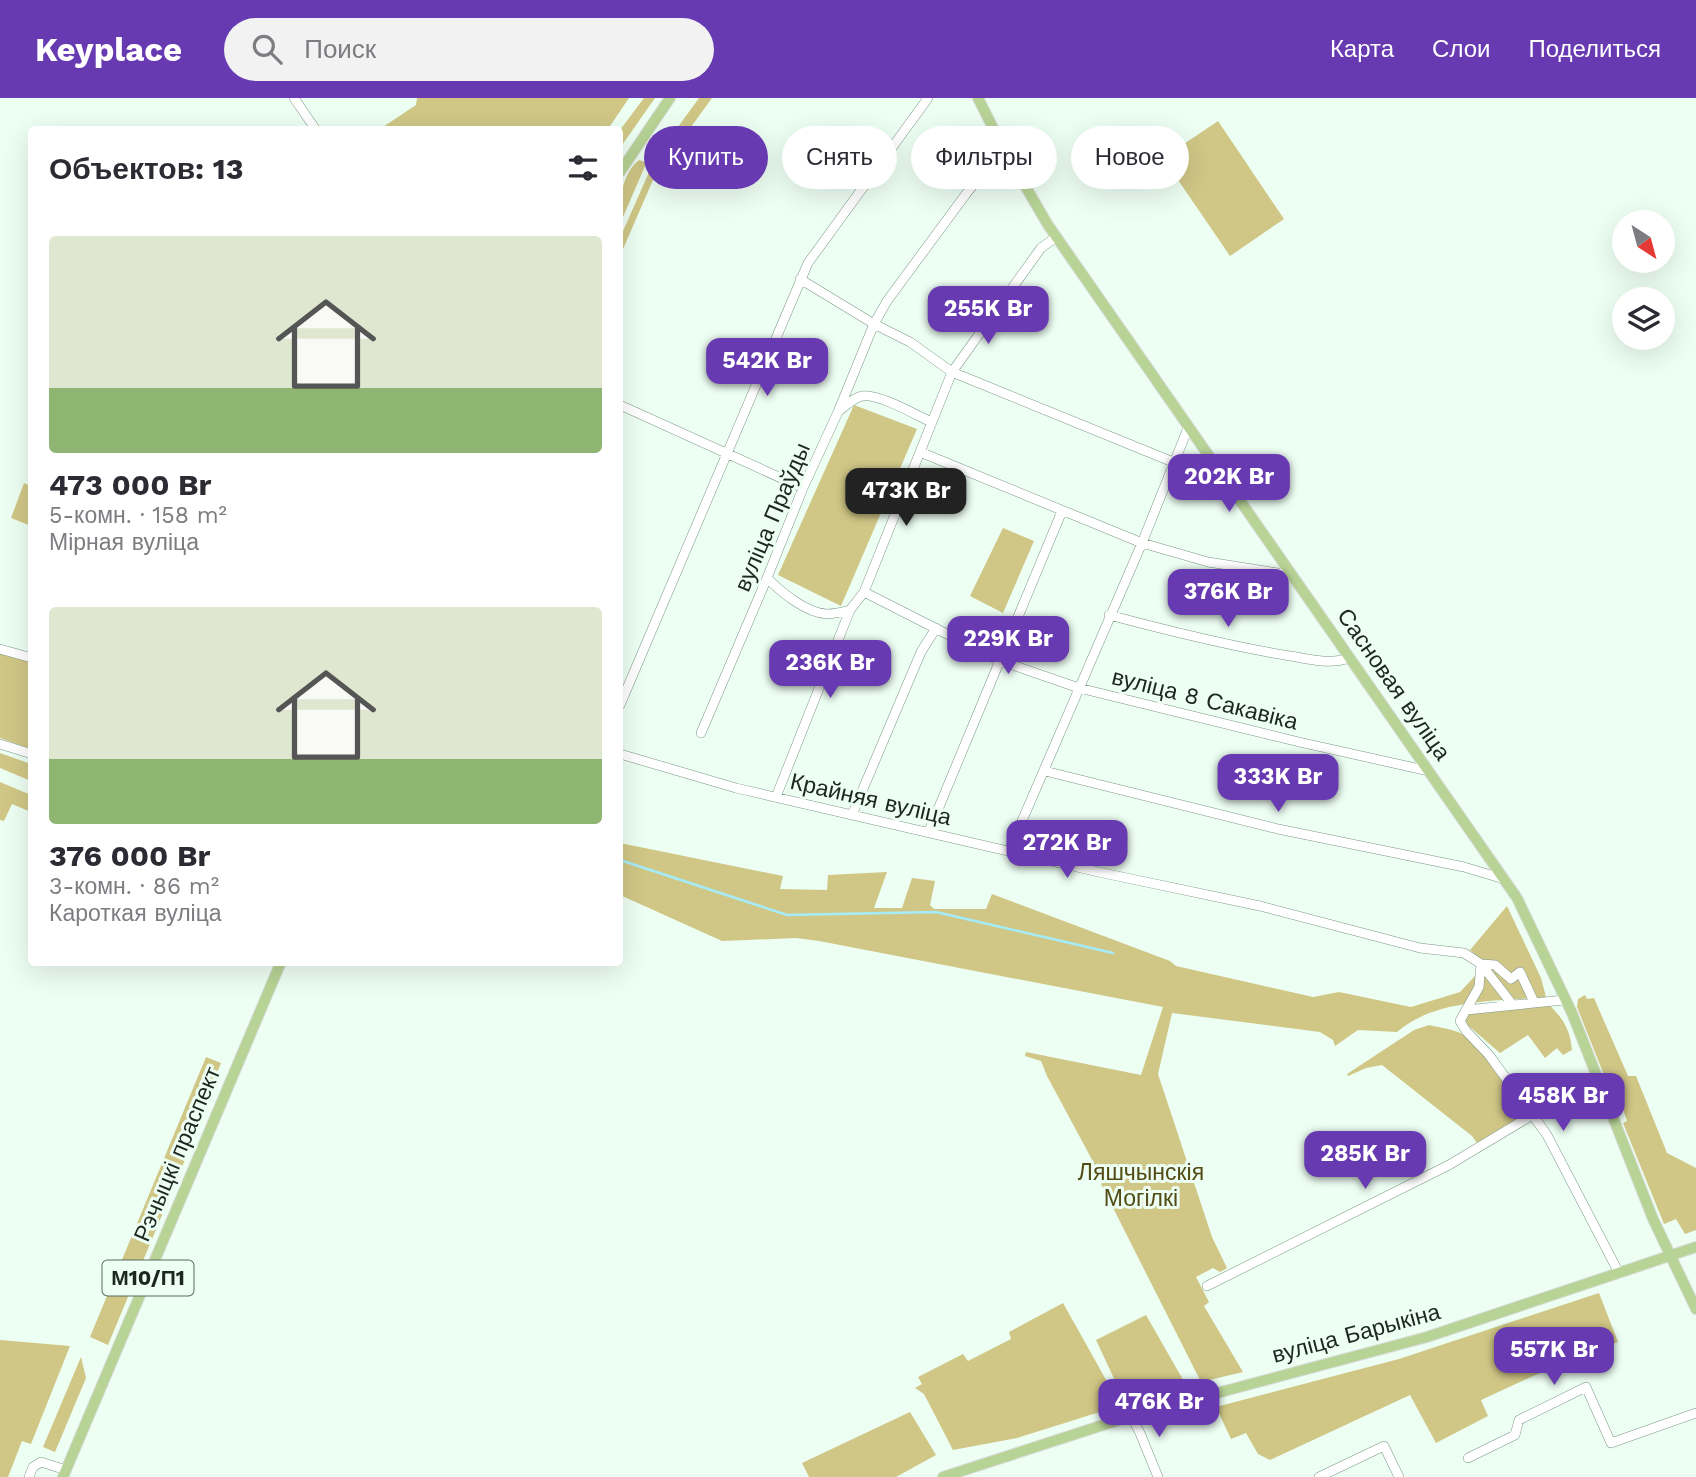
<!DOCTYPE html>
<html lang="ru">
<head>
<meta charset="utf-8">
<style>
  body { margin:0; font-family:"Work Sans",sans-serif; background:#f2f2f3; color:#2b2b33; height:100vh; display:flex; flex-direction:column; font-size:26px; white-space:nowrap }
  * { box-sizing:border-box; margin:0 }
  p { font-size:23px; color:#7c7c81 }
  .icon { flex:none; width:38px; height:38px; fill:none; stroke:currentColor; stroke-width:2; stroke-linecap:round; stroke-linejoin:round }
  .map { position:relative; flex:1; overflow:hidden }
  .panel { position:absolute; left:28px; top:28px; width:595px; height:840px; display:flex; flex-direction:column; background:#fff; border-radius:7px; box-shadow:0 7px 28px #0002 }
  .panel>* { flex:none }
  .top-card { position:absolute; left:644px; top:28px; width:665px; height:63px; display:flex; gap:14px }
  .needle { width:46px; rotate:144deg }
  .fabs { position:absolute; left:1612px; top:112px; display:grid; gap:14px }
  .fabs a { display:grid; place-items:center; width:63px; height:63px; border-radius:50%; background:#fff; box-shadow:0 7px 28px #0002; font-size:35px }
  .price { position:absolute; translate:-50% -60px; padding:0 16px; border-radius:14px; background:#683ab2; color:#fff; font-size:23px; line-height:46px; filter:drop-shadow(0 2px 4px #0008) }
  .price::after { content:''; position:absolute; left:50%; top:42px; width:21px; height:16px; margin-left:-10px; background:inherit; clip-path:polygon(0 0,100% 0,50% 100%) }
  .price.current { background:#222; color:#fff }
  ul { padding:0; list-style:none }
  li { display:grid; align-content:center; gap:14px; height:371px; padding:0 21px }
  li span { display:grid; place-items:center; height:217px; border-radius:7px; color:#555 }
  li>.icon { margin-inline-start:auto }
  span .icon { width:126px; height:126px; fill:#fffc; stroke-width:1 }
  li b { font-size:30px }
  h2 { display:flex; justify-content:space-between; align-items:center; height:84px; padding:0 21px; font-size:30px }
  .chip { padding:0 24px; border-radius:32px; background:#fff; box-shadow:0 7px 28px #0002; font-size:24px; line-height:63px }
  .chip.current { background:#683ab2; color:#fff }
  header { display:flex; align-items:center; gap:42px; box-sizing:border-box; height:98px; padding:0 35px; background:#683ab2; color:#fff }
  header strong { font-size:33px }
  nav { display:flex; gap:38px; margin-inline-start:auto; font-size:24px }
  .search { width:490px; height:63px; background:#f2f2f3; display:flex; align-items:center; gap:18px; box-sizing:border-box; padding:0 24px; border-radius:38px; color:#7c7c81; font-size:26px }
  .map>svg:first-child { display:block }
  .green { fill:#d0c786 }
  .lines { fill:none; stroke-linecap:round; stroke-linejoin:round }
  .stream { stroke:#a5ecfb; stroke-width:2.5 }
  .minor-casing { stroke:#7c9786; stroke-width:10 }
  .major-casing { stroke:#dbdcdb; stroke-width:12 }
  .minor { stroke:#fff; stroke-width:9 }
  .major { stroke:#b7d395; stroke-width:10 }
  .labels { text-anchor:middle; stroke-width:6; stroke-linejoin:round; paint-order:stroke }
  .shield { fill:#edfef3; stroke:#5b6860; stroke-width:2 }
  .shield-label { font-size:21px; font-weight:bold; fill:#1d2721 }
  .street-label { font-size:23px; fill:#1d2721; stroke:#edfef3 }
  .park-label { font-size:23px; fill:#534b15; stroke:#edfef3 }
</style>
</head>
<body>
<header>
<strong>Keyplace</strong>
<div class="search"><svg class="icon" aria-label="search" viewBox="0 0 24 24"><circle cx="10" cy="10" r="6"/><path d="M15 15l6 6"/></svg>Поиск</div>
<nav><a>Карта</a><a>Слои</a><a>Поделиться</a></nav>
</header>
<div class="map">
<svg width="1696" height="1379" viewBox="0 0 1696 1379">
  <rect width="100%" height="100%" fill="#edfef3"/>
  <!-- green -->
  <path class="green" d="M417 0H629L608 31H380L416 7Z
    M644 0H655L620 50V32Z
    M699 0H712L667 62H660L657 58Z
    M1218 23 1284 121 1230 158 1163 60Z
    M639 62 645 64V68L620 126C619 106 621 76 639 62Z
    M652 70 656 71V75L620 158V140L650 72Z
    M854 307 917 331 841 508 778 477Z
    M24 385 31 388V428L11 420Z
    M1003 430 1034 443 1003 515 970 498Z
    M0 554 31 563V651L0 640Z
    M0 655 31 666V683L0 670Z
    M0 684 31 697V714L12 706 4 723 0 722Z
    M620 745 783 778 780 791 827 792 828 777 887 774 874 810H902L912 780 935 783 930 807 934 811H986L992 796 1170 863 1176 868 1313 899 1339 894 1411 909 1460 894 1475 878 1479 860 1470 852 1507 808 1541 880 1546 899C1497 904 1437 900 1397 934L1358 932 1335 948 1333 942 1320 934 1172 915 1158 976 1212 1139 1227 1170 1220 1174 1213 1170 1196 1179 1209 1204 1204 1208 1243 1274 1201 1284 1101 1086 1104 1084 1047 978 1041 963 1025 958 1026 954 1141 977 1163 909 819 843 796 840 722 843 620 797Z
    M1585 897 1587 901 1594 900 1628 978H1636L1667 1055 1696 1070V1132L1685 1136 1676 1121 1664 1126 1623 1025 1627 1023 1616 990 1610 992 1577 909 1578 901Z
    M1548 906C1563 920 1570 931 1572 952L1563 957 1557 950 1545 960 1528 937 1500 955 1464 924 1469 916Z
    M1429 927C1441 930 1455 931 1466 938 1489 954 1511 991 1528 1014L1477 1045 1472 1038 1382 967 1366 970 1348 978 1347 976 1414 932Z
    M206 959 221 965 211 990 214 992 108 1247 90 1239Z
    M1599 1195 1618 1244 1533 1278 1481 1302 1488 1318 1436 1345 1410 1297 1270 1362 1258 1356 1246 1335 1231 1341 1216 1309 1399 1261Z
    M1063 1205 1119 1305 1106 1312 1017 1340 953 1352 924 1296 915 1290 922 1286 918 1279 963 1256 968 1263 1011 1241 1009 1234Z
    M1146 1217 1186 1287 1125 1304 1096 1242Z
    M0 1242 70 1248 31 1346 22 1343 8 1379H0Z
    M81 1259 86 1280 55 1354 43 1349Z
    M910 1314 936 1357 896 1379H809L802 1365Z"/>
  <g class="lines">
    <!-- stream -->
    <path class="stream" d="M620 762 787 817 936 814 1113 855"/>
    <!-- minor casing -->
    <g class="minor-casing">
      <path id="minor" d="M294 0 316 32
        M800 181 874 226 910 244 952 274 1173 364 1215 368
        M620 307 803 390
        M838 314C845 308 853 300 862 298 878 295 916 317 931 324
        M920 354 1142 445 1208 464 1291 477
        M767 480C781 494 806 515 827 516 834 516 842 514 850 512
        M864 494 998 562 1079 590 1299 644 1429 673
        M1109 517C1169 533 1229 548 1290 558 1310 561 1329 567 1349 560
        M0 551 32 560
        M620 607 808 165 928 0
        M701 635 767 480 803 390 838 314 874 226 887 203 966 96 1003 50
        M0 646 32 656
        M620 656 736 690 1103 775 1260 808 1420 850 1464 855 1481 866 1512 906
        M1045 673 1278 731 1464 769 1504 781
        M776 699 850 512 864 494 952 274 1041 150 1056 139
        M852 717 921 554 936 530
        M929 733 1062 413
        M1009 753 1142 445 1188 330
        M1564 902 1466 912 1460 923 1466 933 1489 957 1547 1037 1619 1175
        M1466 912 1479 889 1481 866 1495 867 1511 881 1520 874 1534 904
        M1207 1188 1449 1067 1534 1016
        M1131 1318 1140 1335 1158 1379
        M1468 1360 1515 1337 1519 1322 1586 1289 1611 1345 1696 1315
        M29 1379 33 1369 41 1364 66 1372
        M1319 1379 1384 1348 1399 1379"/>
    </g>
    <!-- major casing -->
    <g class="major-casing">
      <path id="major" d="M978 0 1003 50 1048 127 1517 800 1572 915 1653 1121 1696 1211
        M620 74 670 0
        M63 1379 281 864
        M943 1379 1131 1318 1427 1239 1696 1149"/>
    </g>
    <!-- minor -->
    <use href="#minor" class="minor"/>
    <!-- major -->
    <use href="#major" class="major"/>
  </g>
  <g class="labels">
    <!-- shield labels -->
    <rect class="shield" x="102.5" y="1162.5" width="91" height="35" rx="5"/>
    <g class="shield-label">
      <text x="148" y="1187">М10/П1</text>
    </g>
    <!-- street labels -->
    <g class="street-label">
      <text transform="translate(772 419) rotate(-67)" y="8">вуліца Праўды</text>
      <text transform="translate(1394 586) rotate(55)" y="8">Сасновая вуліца</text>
      <text transform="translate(1205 601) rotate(14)" y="8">вуліца 8 Сакавіка</text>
      <text transform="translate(871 701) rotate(13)" y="8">Крайняя вуліца</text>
      <text transform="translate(177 1056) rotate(-67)" y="8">Рэчыцкі праспект</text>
      <text transform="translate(1356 1235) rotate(-15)" y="8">вуліца Барыкіна</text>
    </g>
    <!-- park labels -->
    <g class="park-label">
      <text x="1141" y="1082">Ляшчынскія<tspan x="1141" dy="26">Могілкі</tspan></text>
    </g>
  </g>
</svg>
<div class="fabs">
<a><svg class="needle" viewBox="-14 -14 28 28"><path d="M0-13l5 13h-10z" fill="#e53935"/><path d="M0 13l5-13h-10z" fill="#7c7c81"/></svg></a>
<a><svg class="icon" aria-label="layers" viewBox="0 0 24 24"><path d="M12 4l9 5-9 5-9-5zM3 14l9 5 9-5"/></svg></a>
</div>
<b class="price" style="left:988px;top:248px">255K Br</b>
<b class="price" style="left:767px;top:300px">542K Br</b>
<b class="price" style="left:1229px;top:416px">202K Br</b>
<b class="price current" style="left:906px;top:430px">473K Br</b>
<b class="price" style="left:1228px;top:531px">376K Br</b>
<b class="price" style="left:1008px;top:578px">229K Br</b>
<b class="price" style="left:830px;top:602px">236K Br</b>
<b class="price" style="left:1278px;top:716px">333K Br</b>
<b class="price" style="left:1067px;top:782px">272K Br</b>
<b class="price" style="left:1563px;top:1035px">458K Br</b>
<b class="price" style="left:1365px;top:1093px">285K Br</b>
<b class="price" style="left:1554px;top:1289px">557K Br</b>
<b class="price" style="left:1159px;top:1341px">476K Br</b>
<div class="top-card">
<a class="chip current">Купить</a>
<a class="chip">Снять</a>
<a class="chip">Фильтры</a>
<a class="chip">Новое</a>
</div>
<section class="panel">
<h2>Объектов: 13<svg class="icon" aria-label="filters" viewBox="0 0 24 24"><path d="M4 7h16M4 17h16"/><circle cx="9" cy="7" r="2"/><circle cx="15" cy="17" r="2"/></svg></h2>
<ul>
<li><span style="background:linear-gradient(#dfe7d0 70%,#8fb573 0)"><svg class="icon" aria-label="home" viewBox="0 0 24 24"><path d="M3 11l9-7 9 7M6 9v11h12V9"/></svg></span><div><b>473 000 Br</b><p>5-комн. · 158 m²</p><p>Мірная вуліца</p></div></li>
<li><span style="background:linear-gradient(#dfe7d0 70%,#8fb573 0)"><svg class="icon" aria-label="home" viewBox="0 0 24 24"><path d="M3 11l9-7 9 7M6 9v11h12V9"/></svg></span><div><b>376 000 Br</b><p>3-комн. · 86 m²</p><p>Кароткая вуліца</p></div></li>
</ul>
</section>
</div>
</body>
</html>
